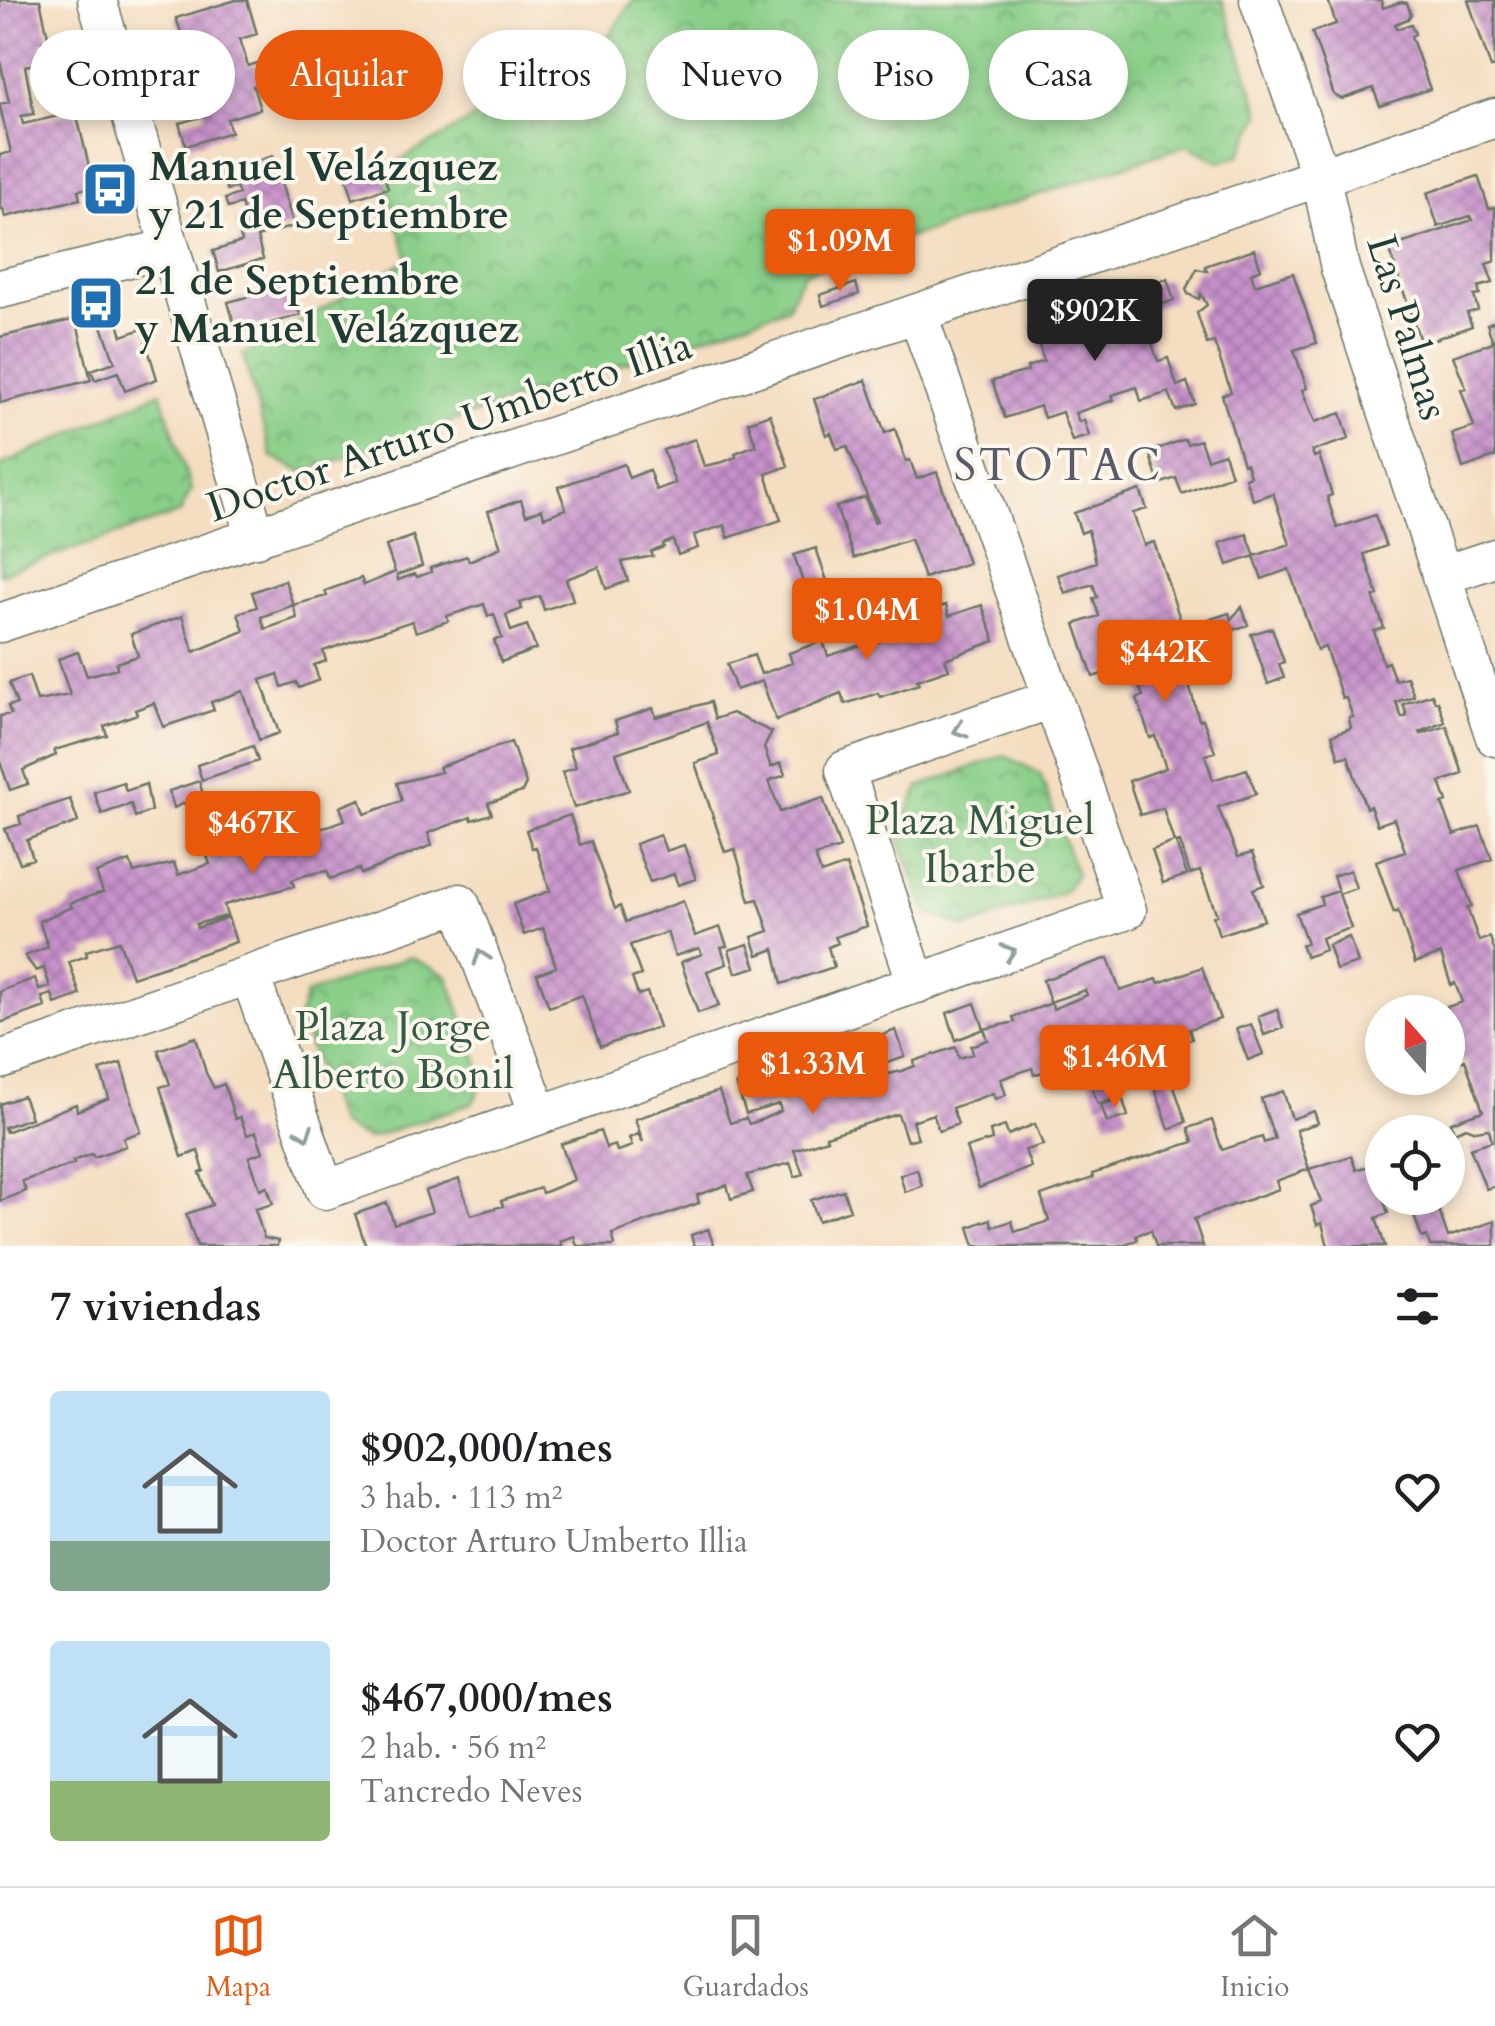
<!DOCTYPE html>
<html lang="es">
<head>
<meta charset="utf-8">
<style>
  body { margin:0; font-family:Cardo,serif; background:#f6f6f6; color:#202124; height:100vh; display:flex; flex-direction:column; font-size:38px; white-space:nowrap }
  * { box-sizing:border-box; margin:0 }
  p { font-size:32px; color:#757577 }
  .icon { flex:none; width:55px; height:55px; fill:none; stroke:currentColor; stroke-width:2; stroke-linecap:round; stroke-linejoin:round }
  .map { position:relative; height:1246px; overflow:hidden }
  .details { display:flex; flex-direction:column; background:#fff; flex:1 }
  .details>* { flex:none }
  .guide { position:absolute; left:30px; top:30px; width:1435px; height:90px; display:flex; gap:20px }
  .needle { width:65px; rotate:340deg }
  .fabs { position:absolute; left:1365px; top:995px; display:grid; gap:20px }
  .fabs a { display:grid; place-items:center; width:100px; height:100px; border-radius:50%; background:#fff; box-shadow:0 5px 15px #0003; font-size:50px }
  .price { position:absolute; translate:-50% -85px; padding:0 22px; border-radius:10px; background:#ea580c; color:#fff; font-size:32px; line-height:65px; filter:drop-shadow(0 2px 5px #0008) }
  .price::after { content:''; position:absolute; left:50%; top:60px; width:30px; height:22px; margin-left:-15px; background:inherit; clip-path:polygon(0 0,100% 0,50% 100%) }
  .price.selected { background:#222; color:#fff }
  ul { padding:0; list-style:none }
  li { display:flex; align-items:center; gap:30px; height:250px; padding:0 50px }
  li span { display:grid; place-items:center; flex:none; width:280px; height:200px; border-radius:10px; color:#555 }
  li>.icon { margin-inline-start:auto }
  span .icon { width:120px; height:120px; fill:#fffc; stroke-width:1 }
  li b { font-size:42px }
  h2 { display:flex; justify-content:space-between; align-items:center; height:120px; padding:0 50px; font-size:42px }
  .chip { padding:0 35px; border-radius:45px; background:#fff; box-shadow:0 5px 15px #0003; font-size:35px; line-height:90px }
  .chip.selected { background:#ea580c; color:#fff }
  .dock { display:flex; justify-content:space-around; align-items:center; height:140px; border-top:2px solid #e0e0e0; background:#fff; font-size:28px; color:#757577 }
  .dock a { display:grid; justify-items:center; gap:5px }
  .dock .selected { color:#ea580c }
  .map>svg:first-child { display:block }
  .park { fill:url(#park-crowns); stroke:#54865e; stroke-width:2.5 }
  .building { fill:url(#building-cross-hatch); fill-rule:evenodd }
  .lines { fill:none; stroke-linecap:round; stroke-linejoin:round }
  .minor-casing { stroke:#6a7565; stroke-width:41 }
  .minor { stroke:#fff; stroke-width:38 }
  .oneway { stroke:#8f9e9a }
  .labels { text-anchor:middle; stroke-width:8; stroke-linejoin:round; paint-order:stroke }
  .poi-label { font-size:42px; font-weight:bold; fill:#1f3d34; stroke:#fbf7ec; text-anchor:start }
  .street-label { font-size:42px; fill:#1f3d34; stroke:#fbf7ec }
  .park-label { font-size:42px; fill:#345a45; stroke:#fbf7ec }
  .neighbourhood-label { font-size:45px; letter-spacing:2.5px; fill:#5a5a69; stroke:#fbf7ec }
</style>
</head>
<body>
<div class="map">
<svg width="1495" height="1246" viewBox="0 0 1495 1246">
  <defs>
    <pattern id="park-crowns" width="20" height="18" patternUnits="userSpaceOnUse" patternTransform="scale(2.5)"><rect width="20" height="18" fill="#8acf89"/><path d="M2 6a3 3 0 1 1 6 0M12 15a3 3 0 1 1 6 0" fill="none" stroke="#70a971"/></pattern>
    <pattern id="building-cross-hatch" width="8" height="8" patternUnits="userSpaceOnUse" patternTransform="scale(2.5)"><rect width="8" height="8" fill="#c790cb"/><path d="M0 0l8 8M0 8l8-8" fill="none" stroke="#a177a6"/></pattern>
  </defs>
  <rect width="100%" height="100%" fill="#fbf7ec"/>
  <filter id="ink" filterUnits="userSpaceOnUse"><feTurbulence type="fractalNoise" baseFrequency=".01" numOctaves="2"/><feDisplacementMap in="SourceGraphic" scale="20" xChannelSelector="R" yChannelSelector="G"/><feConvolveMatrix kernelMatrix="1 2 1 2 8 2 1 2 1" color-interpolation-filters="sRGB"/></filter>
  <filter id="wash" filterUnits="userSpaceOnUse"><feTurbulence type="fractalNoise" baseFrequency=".0048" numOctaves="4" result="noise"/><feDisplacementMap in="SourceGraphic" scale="40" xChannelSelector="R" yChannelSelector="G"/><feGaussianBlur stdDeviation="2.25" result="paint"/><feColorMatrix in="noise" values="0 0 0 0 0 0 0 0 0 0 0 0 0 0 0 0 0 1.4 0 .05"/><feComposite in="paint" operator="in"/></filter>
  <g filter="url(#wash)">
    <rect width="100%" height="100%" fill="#f4ddc0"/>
    <!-- park -->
    <path class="park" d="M633 0H1222L1261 114 1240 155 1220 162 1187 145 804 273 787 308 303 472 272 457 243 355 408 259 382 170 444 136 610 34Z
      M161 392 191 490 180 513 0 574V466Z
      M1004 755 1040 774 1076 874 1064 892 966 928 926 912 898 835 919 787Z
      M410 957 448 976 484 1079 473 1103 367 1139 339 1125 299 1017 306 994Z"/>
    <g id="blocks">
      <!-- building -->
      <path class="building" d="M0 0H40L49 41 42 42 46 62 25 66 34 114 21 116 23 124 76 112 94 187 78 190 80 199 5 217 3 209 0 210V155L11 152 0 107V104L9 102 0 61Z
        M236 0H247L257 34 240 39 248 66 289 53 295 72 253 86 260 109 227 119 231 132 186 146 179 123 205 116 199 98 171 106 166 91 196 82 201 97 211 94 206 79 198 81 176 18Z
        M1328 0H1381L1383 8 1401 2 1407 3 1411 14 1408 19 1395 24 1397 29 1411 24 1415 34 1411 36 1430 89 1380 106 1373 88 1342 99 1334 95 1312 32 1336 24Z
        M1468 0H1495V67L1491 68Z
        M273 156 294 226 257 237 263 259 219 272 213 251 242 242 236 222 246 219 241 204 228 208 225 199 239 194 236 188 227 190 221 172Z
        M380 162 388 188 353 199 345 172Z
        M1478 176 1489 209 1495 207V261L1486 264 1493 283 1478 287 1480 295 1474 296 1478 310 1467 313 1472 326 1421 344 1389 248 1472 220 1470 216 1438 227 1427 193Z
        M1254 249 1261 269 1251 273 1255 285 1293 273 1317 343 1294 350 1307 388 1302 390 1315 422 1341 413 1349 439 1312 451 1314 457 1319 455 1332 495 1327 497 1337 528 1375 515 1386 546 1364 554 1378 595 1373 596 1384 628 1374 631 1383 664 1388 662 1395 680 1407 677 1414 696 1396 702 1402 718 1407 716 1403 704 1432 694 1435 702 1438 701 1445 722 1420 732 1421 734 1447 726 1463 774 1440 782 1447 802 1442 804 1454 835 1480 826 1492 859 1459 870 1472 906 1467 908 1479 941 1490 937 1495 952V1186L1486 1189 1470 1148 1492 1141 1489 1129 1476 1131 1466 1127 1454 1132 1451 1122 1483 1111 1465 1060 1448 1066V1012H1433L1462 1002 1455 983 1451 985 1441 954 1415 963 1398 911 1394 913 1376 861 1405 851 1394 819 1377 825 1370 806 1366 808 1348 756 1339 758 1332 735 1351 728 1349 718 1353 717 1346 698H1342L1325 647 1317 650 1289 569 1262 579 1254 556 1228 565 1220 543 1247 534 1255 556 1290 544 1273 493 1253 500 1245 478 1250 476 1246 463 1243 464 1222 395 1231 392 1214 342 1207 344 1197 313 1207 305 1201 294 1199 299 1188 294 1186 289 1197 269 1207 271 1205 266Z
        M1167 279 1174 300 1111 324 1113 329 1143 317 1158 361 1168 358 1177 386 1187 382 1195 404 1176 411 1169 392 1141 401 1137 387 1112 395 1114 400 1075 413 1079 422 1084 420 1089 436 1072 441 1062 412 1044 418 1040 406 1005 418 992 381 1028 371 1027 367 1044 361 1032 325 1065 314 1073 337 1090 331 1088 323 1109 316 1107 309 1099 312 1096 303Z
        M856 283 859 294 823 306 820 295Z
        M291 285 300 315 237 333 228 302Z
        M76 319 91 380 0 403V337Z
        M117 320 122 336 142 329 157 379 125 391 118 372 95 380 91 370 115 362 102 326Z
        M1495 321V457L1463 468 1452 434 1474 427 1461 389 1466 388 1453 356 1493 342 1487 324Z
        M866 380 885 433 895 429 906 461 910 460 917 479 937 472 968 563 924 578 910 539 854 558 836 507 865 497 874 522 877 521 847 446 837 449 831 433 826 435 814 399Z
        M770 414 788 466 766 474 781 520 728 538 725 525 694 535 698 548 678 555 673 540 663 544 664 547 651 552 653 556 622 562 628 581 606 589 599 567 566 579 573 600 544 610 540 596 520 603 522 609 506 615 511 631 527 625 536 649 501 662 494 640 502 638 494 614 488 616 484 604 447 616 448 621 416 632 412 621 323 651 326 661 314 665 319 680 299 688 296 682 282 687 278 674 261 680 279 733 259 740 243 691 211 702 214 710 163 727 154 703 135 710 137 714 104 726 107 735 54 750 56 755 23 770 28 784 10 790 0 762V716L11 714 8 706 17 704 9 683 29 676 37 701 70 695 58 659 78 652 87 676 117 668 116 663 138 656 131 634 182 616 194 652 244 631 238 613 257 607 252 592 285 580 293 605 327 596 325 591 361 578 364 585 395 572 386 546 413 536 422 566 397 575 398 580 415 574 417 577 431 572 430 568 467 556 469 561 501 547 488 511 521 500 526 515 542 509 544 517 566 509 558 487 624 464 629 478 649 470 656 490 675 483 663 450 695 439 704 466 723 462 736 457 735 453 756 445 748 422ZM293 605 297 618 265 629 261 617Z
        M1185 439 1187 444 1200 440 1207 459 1224 453 1231 475 1182 494 1176 478 1159 484 1149 452Z
        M1140 490 1147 509 1133 513 1144 545 1154 542 1183 628 1229 613 1231 619 1242 607 1248 625 1179 648 1199 720 1203 719 1215 752 1205 755 1213 780 1247 769 1256 794 1218 807 1238 857 1252 853 1264 885 1253 889 1264 920 1219 935 1213 916 1217 915 1200 871 1190 874 1180 842 1176 843 1187 875 1163 883 1152 850 1174 842 1163 808 1140 815 1129 781 1166 768 1155 736 1150 738 1137 699 1143 696 1130 665 1093 677 1075 624 1099 616 1093 598 1097 597 1093 584 1065 593 1058 575 1096 562 1088 530 1081 533 1074 513Z
        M816 548 831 593 809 601 794 555Z
        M946 605 949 616 982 605 995 641 945 659 949 669 917 680 919 684 880 697 878 693 845 704 841 693 776 720 762 681 736 690 727 664 754 655 761 674 792 663 789 653 823 641 828 656 862 645 863 648 932 620 929 611Z
        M1272 628 1284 662 1279 664 1284 678 1268 684 1251 634Z
        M710 702 715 719 732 713 772 732 764 748 771 767 781 763 785 775 769 781 780 812 823 798 840 848 815 856 821 874 846 865 867 926 835 937 838 943 828 947 834 967 782 984 774 949 758 955 752 937 769 931 758 899 750 901 735 849 725 852 695 763 719 755 707 722 616 753 629 790 574 808 562 772 576 767 569 748 618 732 615 721 653 708 656 717Z
        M511 742 526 784 522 792 488 803 492 814 472 820 471 817 428 833 432 845 361 874 359 869 330 879 327 871 306 875 292 880 294 886 224 905 227 916 196 924 197 928 228 917 236 942 162 967 132 977 119 941 86 951 87 956 69 962 80 995 55 1004 52 994 42 997 45 1007 0 1023V991L35 978 39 990 50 987 44 968 36 971 25 956 48 947 39 921 72 907 70 903 103 892 96 873 130 861 134 873 174 863 178 875 210 864 207 856 277 837 273 816 290 810 289 807 303 802 313 831 345 820 340 807 360 799 365 814 402 801 397 783 441 772 439 767Z
        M253 746 258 761 202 780 197 765Z
        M199 781 203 794 174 808 169 791Z
        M123 782 126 791 146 784 151 811 135 817 131 804 102 814 94 792Z
        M70 799 78 822 27 840 33 859 20 863 5 829 21 824 19 816Z
        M570 815 580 845 591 841 615 909 620 906 626 922 683 901 695 936 720 927 727 946 721 947 727 964 707 971 719 1006 698 1013 681 962 702 954 699 948 675 956 667 932 630 945 641 975 632 978 638 995 647 992 659 1027 600 1047 582 995 549 1007 537 974 556 967 550 948 543 928 524 935 513 904 550 891 536 847 532 848 526 830Z
        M660 835 666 851 684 845 696 879 678 885 674 874 650 882 635 844Z
        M1350 870 1356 888 1339 894 1351 928 1321 938 1325 950 1306 957 1301 945 1307 943 1296 913 1322 904 1320 897 1338 891 1333 876Z
        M1349 937 1358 963 1336 970 1328 945Z
        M748 944 756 967 736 973 729 950Z
        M1108 958 1120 991 1157 979 1159 983 1202 967 1220 1019 1189 1029 1192 1039 1161 1049 1163 1055 1113 1072 1121 1096 1098 1104 1084 1064 1076 1066 1074 1061 1034 1075 1032 1068 1001 1079 1006 1095 995 1099 993 1093 952 1108 958 1124 939 1131 933 1114 912 1121 918 1138 907 1141 898 1114 826 1136 827 1139 794 1150 803 1174 795 1177 790 1163 747 1175 753 1192 731 1199 727 1185 697 1195 699 1203 612 1234 615 1245 613 1246H577L574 1236 560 1241 562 1246H366L355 1214 387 1203 394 1224 432 1212 425 1191 459 1179 471 1215 503 1206 501 1201 540 1188 542 1193 574 1180 561 1144 600 1131 606 1148 615 1145 617 1151 624 1149 632 1146 629 1138 638 1134 643 1142 635 1119 719 1091 730 1123 746 1118 749 1124 763 1119 781 1111 779 1104 746 1114 736 1084 802 1062 810 1086 848 1072 850 1078 882 1065 884 1075 902 1071 915 1066 914 1061 956 1047 959 1058 973 1054 971 1046 988 1040 984 1029 956 1040 947 1013 975 1003 984 1029 1015 1022 1013 1017 1052 1003 1053 1009 1087 995 1085 990 1050 1002 1043 980Z
        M1277 1009 1283 1028 1264 1035 1258 1016Z
        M1251 1024 1263 1054 1248 1060 1236 1029Z
        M896 1030 905 1057 882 1065 872 1039Z
        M196 1037 206 1073 214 1088 224 1084 235 1119 240 1117 247 1135 256 1132 263 1152 249 1157 260 1189 267 1186 273 1204 255 1209 264 1238 278 1241 277 1246H197L186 1214 212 1205 200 1173 204 1171 198 1151 182 1157 160 1087 170 1084 158 1050Z
        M121 1063 141 1132 123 1138 126 1146 94 1157 92 1154 73 1161 74 1164 22 1181 26 1191 0 1201V1104L23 1096 31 1118 4 1127 6 1132 76 1104 77 1111 109 1098 100 1070Z
        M1170 1075 1186 1122 1169 1129 1152 1080Z
        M1283 1091 1292 1119 1314 1111 1318 1123 1296 1130 1309 1169 1276 1181 1279 1189 1194 1219 1203 1246H1156L1151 1230 1136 1235 1137 1240 1118 1246H975L969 1227 990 1219 993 1227 1012 1221 1015 1232 1049 1221 1041 1196 1093 1178 1092 1174 1193 1142 1188 1128 1212 1120 1222 1150 1262 1137 1264 1143 1275 1139 1261 1099Z
        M1122 1097 1128 1116 1107 1122 1101 1105Z
        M1035 1124 1043 1145 1025 1150 1031 1167 979 1188 966 1148 992 1140 990 1131 1005 1126 1008 1135Z
        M1351 1156 1356 1170 1372 1165 1388 1213 1376 1218 1385 1246H1328L1322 1223 1317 1225 1311 1206 1321 1202 1309 1169Z
        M917 1169 922 1186 905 1192 900 1175Z
        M843 1190 850 1210 818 1221 811 1200Z
        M1435 1199 1448 1237 1495 1221V1246H1430L1427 1236 1422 1238 1411 1207Z
        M708 1229 714 1246H694L691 1235Z"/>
    </g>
  </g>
  <g filter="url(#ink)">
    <use href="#blocks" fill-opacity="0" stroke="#6a7565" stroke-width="2.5"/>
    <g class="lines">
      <!-- minor casing -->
      <g class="minor-casing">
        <path id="minor" d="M97 0 256 538
          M1259 0 1321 178 1340 268 1495 737
          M0 289 170 248
          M1441 576 1495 558
          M0 623 1495 118
          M250 975 325 1190 1127 910 918 315
          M917 984 845 770 1052 699
          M0 1060 460 903 539 1114"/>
      </g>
      <!-- minor -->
      <use href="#minor" class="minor"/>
    </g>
    <!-- one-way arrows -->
    <defs><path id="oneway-chevron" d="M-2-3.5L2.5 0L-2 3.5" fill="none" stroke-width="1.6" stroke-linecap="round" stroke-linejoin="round" transform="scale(2.5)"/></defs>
    <g class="oneway">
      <use href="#oneway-chevron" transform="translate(960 730) rotate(161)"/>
      <use href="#oneway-chevron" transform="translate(1009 952) rotate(-19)"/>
      <use href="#oneway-chevron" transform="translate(481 957) rotate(-110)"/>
      <use href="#oneway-chevron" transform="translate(305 1133) rotate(71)"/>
    </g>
  </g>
  <!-- icons -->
  <defs>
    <g id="bus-square" transform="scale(2.875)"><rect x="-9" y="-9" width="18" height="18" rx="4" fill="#1f6fb2" stroke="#fbf7ec"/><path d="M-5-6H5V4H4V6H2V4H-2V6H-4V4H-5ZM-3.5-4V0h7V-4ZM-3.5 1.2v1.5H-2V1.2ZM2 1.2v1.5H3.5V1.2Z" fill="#fff"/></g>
  </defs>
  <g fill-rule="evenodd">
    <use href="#bus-square" x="110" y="189"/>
    <use href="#bus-square" x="96" y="303"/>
  </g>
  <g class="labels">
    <!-- poi labels -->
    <g class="poi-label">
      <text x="149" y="180">Manuel Velázquez<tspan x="149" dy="48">y 21 de Septiembre</tspan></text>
      <text x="135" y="294">21 de Septiembre<tspan x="135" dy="48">y Manuel Velázquez</tspan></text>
    </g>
    <!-- street labels -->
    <g class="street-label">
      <text transform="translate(1409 327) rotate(73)" y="15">Las Palmas</text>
      <text transform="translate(449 425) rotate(-19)" y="15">Doctor Arturo Umberto Illia</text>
    </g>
    <!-- park labels -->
    <g class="park-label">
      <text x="980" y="834">Plaza Miguel<tspan x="980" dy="48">Ibarbe</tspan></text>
      <text x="393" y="1040">Plaza Jorge<tspan x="393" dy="48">Alberto Bonil</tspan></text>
    </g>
    <!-- neighbourhood labels -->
    <g class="neighbourhood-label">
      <text x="1058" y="480">STOTAC</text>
    </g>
  </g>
</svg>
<div class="fabs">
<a><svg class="needle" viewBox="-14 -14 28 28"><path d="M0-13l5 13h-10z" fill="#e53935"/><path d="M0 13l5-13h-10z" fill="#757577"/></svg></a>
<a><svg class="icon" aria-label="locate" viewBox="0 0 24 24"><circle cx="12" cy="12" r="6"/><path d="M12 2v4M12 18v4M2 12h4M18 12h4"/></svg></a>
</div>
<b class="price" style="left:840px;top:294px">$1.09M</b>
<b class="price selected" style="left:1095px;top:364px">$902K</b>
<b class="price" style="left:867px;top:663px">$1.04M</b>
<b class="price" style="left:1165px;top:705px">$442K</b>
<b class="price" style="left:253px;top:876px">$467K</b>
<b class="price" style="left:1115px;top:1110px">$1.46M</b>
<b class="price" style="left:813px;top:1117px">$1.33M</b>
<div class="guide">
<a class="chip">Comprar</a>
<a class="chip selected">Alquilar</a>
<a class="chip">Filtros</a>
<a class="chip">Nuevo</a>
<a class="chip">Piso</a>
<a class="chip">Casa</a>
</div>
</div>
<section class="details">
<h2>7 viviendas<svg class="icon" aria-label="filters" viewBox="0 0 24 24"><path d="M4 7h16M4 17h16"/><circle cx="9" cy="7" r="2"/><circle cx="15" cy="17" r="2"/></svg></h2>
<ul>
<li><span style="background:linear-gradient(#bfe0f5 75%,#7fa58c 0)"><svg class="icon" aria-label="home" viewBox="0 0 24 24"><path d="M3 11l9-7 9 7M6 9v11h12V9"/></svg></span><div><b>$902,000/mes</b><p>3 hab. · 113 m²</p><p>Doctor Arturo Umberto Illia</p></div><svg class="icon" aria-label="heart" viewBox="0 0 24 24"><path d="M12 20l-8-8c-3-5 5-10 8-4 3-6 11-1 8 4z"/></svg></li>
<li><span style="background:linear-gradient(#bfe0f5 70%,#8fb573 0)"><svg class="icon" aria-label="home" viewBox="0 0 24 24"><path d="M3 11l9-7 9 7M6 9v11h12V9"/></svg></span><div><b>$467,000/mes</b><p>2 hab. · 56 m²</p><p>Tancredo Neves</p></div><svg class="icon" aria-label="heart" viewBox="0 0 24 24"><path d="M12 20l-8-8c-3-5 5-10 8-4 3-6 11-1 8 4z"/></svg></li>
</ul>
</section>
<nav class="dock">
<a class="selected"><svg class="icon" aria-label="map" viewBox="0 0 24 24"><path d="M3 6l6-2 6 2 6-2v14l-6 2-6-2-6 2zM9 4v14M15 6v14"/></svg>Mapa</a>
<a><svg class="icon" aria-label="saved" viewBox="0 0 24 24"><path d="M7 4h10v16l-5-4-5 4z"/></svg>Guardados</a>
<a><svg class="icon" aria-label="home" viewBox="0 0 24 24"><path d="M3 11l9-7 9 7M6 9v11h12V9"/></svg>Inicio</a>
</nav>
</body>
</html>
